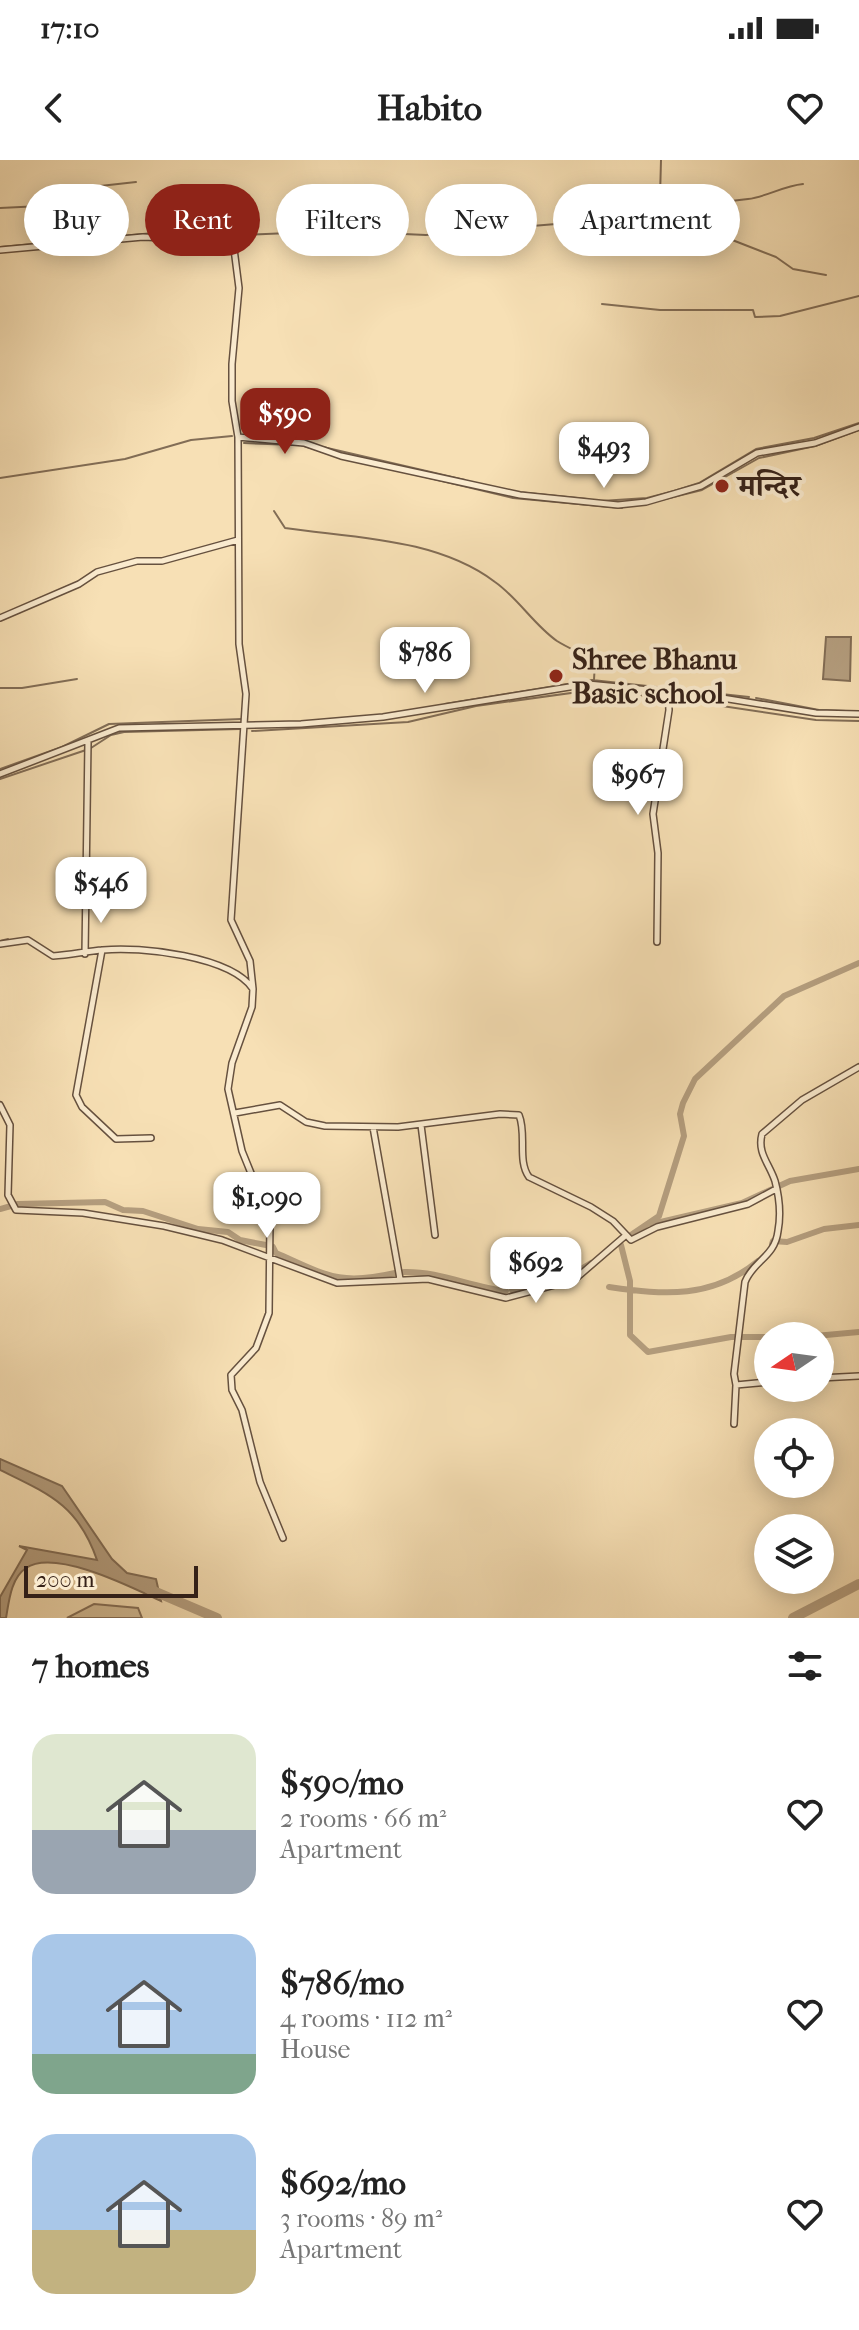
<!DOCTYPE html>
<html lang="en">
<head>
<meta charset="utf-8">
<style>
  body { margin:0; font-family:"IM FELL French Canon","Noto Serif Devanagari",serif; background:#f2f2f2; color:#222; height:100vh; display:flex; flex-direction:column; font-size:30px; white-space:nowrap }
  * { box-sizing:border-box; margin:0 }
  p { font-size:26px; color:#767676 }
  .icon { flex:none; width:44px; height:44px; fill:none; stroke:currentColor; stroke-width:2; stroke-linecap:round; stroke-linejoin:round }
  .map { position:relative; height:1458px; overflow:hidden }
  .panel { display:flex; flex-direction:column; background:#fff; flex:1 }
  .panel>* { flex:none }
  .banner { position:absolute; left:24px; top:24px; width:812px; height:72px; display:flex; gap:16px }
  .needle { width:52px; rotate:257deg }
  .tools { position:absolute; left:754px; top:1162px; display:grid; gap:16px }
  .tools a { display:grid; place-items:center; width:80px; height:80px; border-radius:50%; background:#fff; box-shadow:0 4px 20px #0003; font-size:40px }
  .scale { position:absolute; left:24px; bottom:20px; width:174px; box-sizing:border-box; padding-left:8px; border:4px solid #352118; border-top:0; font-size:22px; line-height:28px; white-space:nowrap; color:#352118; -webkit-text-stroke:6px #faebcf; paint-order:stroke }
  .price { position:absolute; translate:-50% -68px; padding:0 18px; border-radius:16px; background:#fff; color:#222; font-size:26px; line-height:52px; filter:drop-shadow(0 2px 4px #0008) }
  .price::after { content:''; position:absolute; left:50%; top:48px; width:24px; height:18px; margin-left:-12px; background:inherit; clip-path:polygon(0 0,100% 0,50% 100%) }
  .price.active { background:#8f2418; color:#fff }
  ul { padding:0; list-style:none }
  li { display:flex; align-items:center; gap:24px; height:200px; padding:0 32px }
  li span { display:grid; place-items:center; flex:none; width:224px; height:160px; border-radius:24px; color:#555 }
  li>.icon { margin-inline-start:auto }
  span .icon { width:96px; height:96px; fill:#fffc; stroke-width:1 }
  li b { font-size:34px }
  h2 { display:flex; justify-content:space-between; align-items:center; height:96px; padding:0 32px; font-size:34px }
  .chip { padding:0 28px; border-radius:36px; background:#fff; box-shadow:0 4px 20px #0003; font-size:28px; line-height:72px }
  .chip.active { background:#8f2418; color:#fff }
  .status { display:flex; justify-content:space-between; align-items:center; height:56px; padding:0 40px; background:#fff; direction:ltr }
  .status svg { height:22px; fill:currentColor }
  header { display:flex; justify-content:space-between; align-items:center; height:104px; padding:0 32px; background:#fff; font-size:36px; font-weight:700 }
  .map>svg:first-child { display:block }
  .green { fill:#d6c09a; stroke:#867059; stroke-width:2 }
  .water { fill:#b59f80; stroke:#826d56; stroke-width:2 }
  .lines { fill:none; stroke-linecap:round; stroke-linejoin:round }
  .stream { stroke:#826d56; stroke-width:2 }
  .canal { stroke:#b59f80; stroke-width:6 }
  .river { stroke:#b59f80; stroke-width:10 }
  .street-casing { stroke:#66513f; stroke-width:8 }
  .street { stroke:#faebcf; stroke-width:5 }
  .poi-dot { fill:#8f2418; stroke:#faebcf; stroke-width:3 }
  .labels { text-anchor:middle; stroke-width:8; stroke-linejoin:round; paint-order:stroke }
  .poi-label { font-size:30px; font-weight:bold; fill:#352118; stroke:#faebcf; text-anchor:start }
</style>
</head>
<body>
<div class="status"><b>17:10</b><svg viewBox="0 0 49 12"><path d="M0 12V9h3v3zM5 12V6h3v6zM10 12V3h3v9zM15 12V0h3v12zM26 1h20v11H26zM47 4h2v5h-2z"/></svg></div>
<header><svg class="icon" aria-label="back" viewBox="0 0 24 24"><path d="M15 5l-7 7 7 7"/></svg>Habito<svg class="icon" aria-label="heart" viewBox="0 0 24 24"><path d="M12 20l-8-8c-3-5 5-10 8-4 3-6 11-1 8 4z"/></svg></header>
<div class="map">
<svg width="859" height="1458" viewBox="0 0 859 1458">
  <rect width="100%" height="100%" fill="#f7e0b5"/>
  <filter id="stains"><feTurbulence type="fractalNoise" baseFrequency=".0025" numOctaves="4"/><feColorMatrix values="0 0 0 0 .2 0 0 0 0 .09 0 0 0 0 .02 0 0 0 .5 -.17"/></filter>
  <radialGradient id="worn" r=".72"><stop offset=".6" stop-color="#630" stop-opacity="0"/><stop offset="1" stop-color="#630" stop-opacity=".3"/></radialGradient>
  <!-- green -->
  <path class="green" d="M94 1444 138 1448 142 1458H67Z"/>
  <!-- water -->
  <path class="water" d="M826 477H851L850 521 823 519Z
    M0 1299 62 1326 112 1399 127 1413 156 1419 161 1441C133 1428 55 1388 26 1408 11 1418 9 1441 6 1458H0V1437L27 1390 19 1386 97 1400C78 1345 49 1334 0 1310Z"/>
  <g class="lines">
    <!-- stream -->
    <path class="stream" d="M661 0 660 37C690 42 717 44 748 39 766 37 783 26 803 24
      M0 48 62 45 64 37 81 34 82 28 136 22
      M245 75 337 71 426 75 556 64 655 63 689 67 698 73 722 76 776 97 793 109 826 115
      M0 87 154 73 232 75
      M602 144 660 150H753L755 157 780 156 859 136
      M264 277 302 280
      M244 283 295 285
      M301 285 352 301
      M323 287 465 320
      M417 315 513 338 622 348
      M0 318 125 299 191 280 232 276
      M518 332 587 339
      M601 341 647 338 674 331 699 323 756 289 814 278 859 263
      M657 341 702 330 759 298 815 286 859 270
      M274 351 285 368C354 378 437 378 495 422 518 438 534 465 557 481 568 488 583 494 595 501L594 520
      M0 528H22L77 519
      M756 538 819 550 846 551
      M675 539 816 560 859 561
      M445 544 592 520 749 537
      M252 571 408 562 476 546 593 530 666 538
      M91 588 111 575 124 572 240 569
      M0 609 62 587 109 564 242 559
      M0 619 86 590
      M0 781 8 779"/>
    <!-- canal -->
    <path class="canal" d="M0 1049 18 1044 105 1042 123 1050 143 1051 198 1069 228 1072 240 1080 266 1085
      M652 1064 742 1043 790 1021 859 1009
      M631 1075 659 1056 684 976 680 954 683 943 695 919 784 836 859 803
      M772 1084 773 1081 787 1082 824 1069 859 1065
      M621 1085 630 1121V1175L648 1192 731 1177H768
      M273 1087 276 1093C326 1115 339 1126 395 1113
      M404 1112C439 1111 471 1127 506 1131
      M609 1127C665 1135 712 1139 758 1101
      M512 1130 570 1116 591 1103
      M815 1176 859 1172"/>
    <!-- river -->
    <path class="river" d="M149 1429 217 1458
      M793 1458 859 1424"/>
    <!-- street casing -->
    <g class="street-casing">
      <path id="street" d="M0 90 143 77 233 81 239 128 232 204V241L238 277 239 484 246 534 231 760 250 801 253 829
        M238 277 304 283 341 296 520 335 618 345 646 342 701 326 757 293 815 283 859 267
        M0 458 79 424 97 412 137 401H162L238 380
        M0 614 119 568 301 564 383 557 588 524 710 536 816 553 859 554
        M657 782 658 693 653 654 669 550 668 533
        M0 784 28 780 53 796C71 795 87 791 103 790 140 786 231 796 253 829L252 847 232 903 228 929 242 991 270 1060 269 1153 256 1188 231 1215 232 1230 242 1250 260 1322 283 1378
        M102 790 76 935 82 947 116 979 151 978
        M85 794 88 582
        M0 945 10 965 8 1035 16 1050 83 1053 164 1066 222 1080 337 1123 428 1119 506 1138 574 1120 625 1076
        M235 953 280 945 306 962 325 966 398 967 500 954 519 955C527 974 517 1001 529 1017L591 1047 613 1061 631 1080 657 1067 748 1044 776 1029
        M421 965 435 1075
        M373 967 400 1119
        M820 1218 859 1216
        M768 1222 736 1225 734 1214 745 1122C753 1101 775 1097 778 1071 781 1055 779 1036 775 1021 769 1003 757 993 762 974L802 940 859 907
        M734 1264 736 1225"/>
    </g>
    <!-- street -->
    <use href="#street" class="street"/>
  </g>
  <!-- markers -->
  <g class="poi-dot">
    <circle cx="722" cy="326" r="8"/>
    <circle cx="556" cy="516" r="8"/>
  </g>
  <g class="labels">
    <!-- poi labels -->
    <g class="poi-label">
      <text x="738" y="336">मन्दिर</text>
      <text x="572" y="509">Shree Bhanu<tspan x="572" dy="34">Basic school</tspan></text>
    </g>
  </g>
  <rect width="100%" height="100%" filter="url(#stains)"/>
  <rect width="100%" height="100%" fill="url(#worn)"/>
</svg>
<div class="tools">
<a><svg class="needle" viewBox="-14 -14 28 28"><path d="M0-13l5 13h-10z" fill="#e53935"/><path d="M0 13l5-13h-10z" fill="#767676"/></svg></a>
<a><svg class="icon" aria-label="locate" viewBox="0 0 24 24"><circle cx="12" cy="12" r="6"/><path d="M12 2v4M12 18v4M2 12h4M18 12h4"/></svg></a>
<a><svg class="icon" aria-label="layers" viewBox="0 0 24 24"><path d="M12 4l9 5-9 5-9-5zM3 14l9 5 9-5"/></svg></a>
</div>
<div class="scale">200 m</div>
<b class="price active" style="left:285px;top:296px">$590</b>
<b class="price" style="left:604px;top:330px">$493</b>
<b class="price" style="left:425px;top:535px">$786</b>
<b class="price" style="left:638px;top:657px">$967</b>
<b class="price" style="left:101px;top:765px">$546</b>
<b class="price" style="left:267px;top:1080px">$1,090</b>
<b class="price" style="left:536px;top:1145px">$692</b>
<div class="banner">
<a class="chip">Buy</a>
<a class="chip active">Rent</a>
<a class="chip">Filters</a>
<a class="chip">New</a>
<a class="chip">Apartment</a>
</div>
</div>
<section class="panel">
<h2>7 homes<svg class="icon" aria-label="filters" viewBox="0 0 24 24"><path d="M4 7h16M4 17h16"/><circle cx="9" cy="7" r="2"/><circle cx="15" cy="17" r="2"/></svg></h2>
<ul>
<li><span style="background:linear-gradient(#dfe7d0 60%,#9aa5b1 0)"><svg class="icon" aria-label="home" viewBox="0 0 24 24"><path d="M3 11l9-7 9 7M6 9v11h12V9"/></svg></span><div><b>$590/mo</b><p>2 rooms · 66 m²</p><p>Apartment</p></div><svg class="icon" aria-label="heart" viewBox="0 0 24 24"><path d="M12 20l-8-8c-3-5 5-10 8-4 3-6 11-1 8 4z"/></svg></li>
<li><span style="background:linear-gradient(#a9c7e8 75%,#7fa58c 0)"><svg class="icon" aria-label="home" viewBox="0 0 24 24"><path d="M3 11l9-7 9 7M6 9v11h12V9"/></svg></span><div><b>$786/mo</b><p>4 rooms · 112 m²</p><p>House</p></div><svg class="icon" aria-label="heart" viewBox="0 0 24 24"><path d="M12 20l-8-8c-3-5 5-10 8-4 3-6 11-1 8 4z"/></svg></li>
<li><span style="background:linear-gradient(#a9c7e8 60%,#c2b280 0)"><svg class="icon" aria-label="home" viewBox="0 0 24 24"><path d="M3 11l9-7 9 7M6 9v11h12V9"/></svg></span><div><b>$692/mo</b><p>3 rooms · 89 m²</p><p>Apartment</p></div><svg class="icon" aria-label="heart" viewBox="0 0 24 24"><path d="M12 20l-8-8c-3-5 5-10 8-4 3-6 11-1 8 4z"/></svg></li>
</ul>
</section>
</body>
</html>
